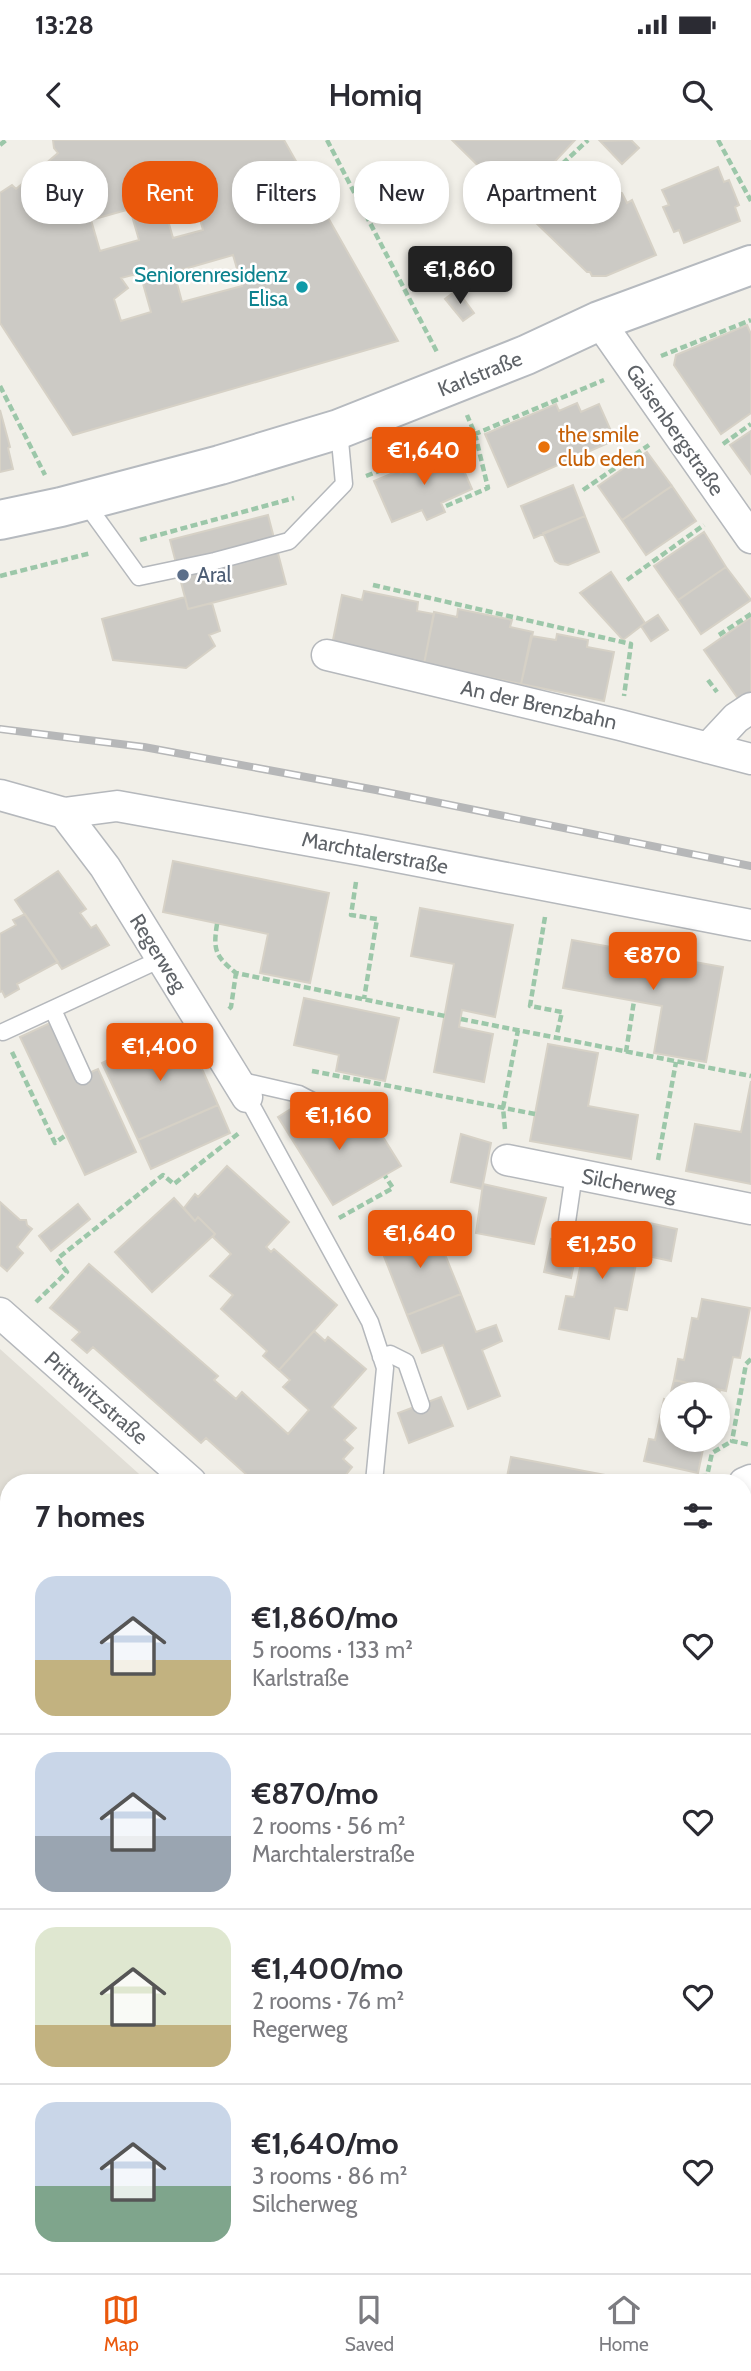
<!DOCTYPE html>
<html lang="en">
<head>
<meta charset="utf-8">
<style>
  body { margin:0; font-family:Cabin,sans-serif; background:#f2f2f3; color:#2b2b33; height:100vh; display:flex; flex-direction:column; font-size:26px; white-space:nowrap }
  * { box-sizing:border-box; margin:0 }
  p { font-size:23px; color:#7c7c81 }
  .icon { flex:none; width:38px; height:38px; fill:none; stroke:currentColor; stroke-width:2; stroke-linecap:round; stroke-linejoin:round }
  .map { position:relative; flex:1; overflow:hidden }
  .side { position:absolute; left:0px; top:1334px; width:752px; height:800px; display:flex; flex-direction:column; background:#fff; border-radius:28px 28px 0 0; box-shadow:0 4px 10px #0003 }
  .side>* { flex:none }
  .top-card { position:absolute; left:21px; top:21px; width:710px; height:63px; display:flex; gap:14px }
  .controls { position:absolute; left:660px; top:1242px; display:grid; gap:14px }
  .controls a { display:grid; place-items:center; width:70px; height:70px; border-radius:50%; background:#fff; box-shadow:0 4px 10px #0003; font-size:35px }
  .price { position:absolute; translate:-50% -60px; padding:0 16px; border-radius:7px; background:#ea580c; color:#fff; font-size:23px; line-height:46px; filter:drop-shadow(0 2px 4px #0008) }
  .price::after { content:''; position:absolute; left:50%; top:42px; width:21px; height:16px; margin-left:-10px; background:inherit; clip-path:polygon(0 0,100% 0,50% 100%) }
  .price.on { background:#222; color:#fff }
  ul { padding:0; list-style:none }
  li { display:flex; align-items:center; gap:21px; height:175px; padding:0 35px }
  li+li { border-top:2px solid #e1e1e2 }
  li span { display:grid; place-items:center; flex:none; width:196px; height:140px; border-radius:21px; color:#555 }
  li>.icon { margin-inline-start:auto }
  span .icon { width:84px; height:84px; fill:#fffc; stroke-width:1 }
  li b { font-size:30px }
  h2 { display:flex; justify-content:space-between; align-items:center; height:84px; padding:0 35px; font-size:30px }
  .tag { padding:0 24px; border-radius:28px; background:#fff; box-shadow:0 4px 10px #0003; font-size:24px; line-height:63px }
  .tag.on { background:#ea580c; color:#fff }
  .status { display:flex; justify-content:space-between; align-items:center; height:49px; padding:0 35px; background:#fff; direction:ltr }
  .status svg { height:19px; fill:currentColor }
  header { display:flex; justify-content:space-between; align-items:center; height:91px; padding:0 35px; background:#fff; font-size:32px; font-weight:600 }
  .menu { display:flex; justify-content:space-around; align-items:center; height:98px; border-top:2px solid #e1e1e2; background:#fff; font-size:19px; color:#7c7c81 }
  .menu a { display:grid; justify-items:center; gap:4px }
  .menu .on { color:#ea580c }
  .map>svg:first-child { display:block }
  .education { fill:#e1ded6 }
  .green { fill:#c5e8c5 }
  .building { fill:#cccac5; stroke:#d6d1c6; stroke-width:2; fill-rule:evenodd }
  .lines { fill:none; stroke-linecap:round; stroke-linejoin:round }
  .service-casing { stroke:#b5b8bc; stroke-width:19 }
  .minor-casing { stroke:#b5b8bc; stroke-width:33 }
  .secondary-casing { stroke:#b6babf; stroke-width:42 }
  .path { stroke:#9cc7a9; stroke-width:4.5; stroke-dasharray:7 3.5; stroke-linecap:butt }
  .service { stroke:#fff; stroke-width:16 }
  .minor { stroke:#fff; stroke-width:30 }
  .secondary { stroke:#fff; stroke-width:38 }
  .rail-casing { stroke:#b6b7b8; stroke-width:8 }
  .rail { stroke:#fff; stroke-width:5; stroke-dasharray:16; stroke-linecap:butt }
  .culture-dot { fill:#0f9aa8; stroke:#fff; stroke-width:2.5 }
  .food-dot { fill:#e8710a; stroke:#fff; stroke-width:2.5 }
  .service-dot { fill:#5c6f8a; stroke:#fff; stroke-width:2.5 }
  .labels { text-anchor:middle; stroke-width:5; stroke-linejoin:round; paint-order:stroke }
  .culture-label { font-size:21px; fill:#0d838f; stroke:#fff; text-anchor:end }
  .street-label { font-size:21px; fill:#5f6368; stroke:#fff }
  .food-label { font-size:21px; fill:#c56008; stroke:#fff; text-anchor:start }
  .service-label { font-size:21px; fill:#4e5e75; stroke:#fff; text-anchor:start }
</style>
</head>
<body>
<div class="status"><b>13:28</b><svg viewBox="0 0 49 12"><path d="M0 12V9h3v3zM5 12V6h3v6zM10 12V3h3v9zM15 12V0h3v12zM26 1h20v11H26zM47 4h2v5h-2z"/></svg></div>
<header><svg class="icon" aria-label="back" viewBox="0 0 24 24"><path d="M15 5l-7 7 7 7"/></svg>Homiq<svg class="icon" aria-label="search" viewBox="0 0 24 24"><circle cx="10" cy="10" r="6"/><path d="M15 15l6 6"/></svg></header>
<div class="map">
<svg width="751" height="2133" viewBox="0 0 751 2133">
  <rect width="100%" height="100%" fill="#f1efe8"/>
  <!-- education -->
  <path class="education" d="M0 1209 148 1342H9V2124L616 2125 586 2133H0Z"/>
  <!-- green -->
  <path class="green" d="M751 1929V1989L744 2000V1939Z
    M751 2090V2133H737L729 2125 744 2124V2100Z
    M616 2124 628 2125 636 2133H586Z"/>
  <!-- building -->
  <path class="building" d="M53 0H284L398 201 73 295 0 183V53L12 45 16 49 58 13 54 8ZM192 51 203 90 173 98 162 59ZM130 69 139 100 100 111 91 80ZM233 115 242 146 182 162 174 132ZM140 133 151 172 121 181 114 159 128 148 121 138Z
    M452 0H575L516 63Z
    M631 0 639 8 622 24 600 1Z
    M718 27 724 42 729 40 739 65 735 67 740 81 684 103 679 90 674 92 663 67 669 65 662 50Z
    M573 37 581 46 586 40 600 53 594 59 606 71 611 69 607 60 609 55 618 52 622 53 627 63 632 60 656 115 606 136H592L590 132H587L532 79Z
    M457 150 474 173 463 181 445 159Z
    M747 185 751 194V273L721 294 674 225 676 215Z
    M577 263 581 272 599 264 615 300 508 347 485 294 556 264 559 271Z
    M0 270 10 307 8 308 13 329 0 332Z
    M751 291V334L730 305Z
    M454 308 472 349 441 363 445 372 427 380 422 370 392 382 374 341 400 330 401 333Z
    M647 312 672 346 622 380 598 346Z
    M573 345 585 376 534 398 521 366Z
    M672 346 696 381 646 415 622 380Z
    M268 375 286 444 188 469 170 400Z
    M585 376 599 412 568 425 560 424 555 421 543 393Z
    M704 392 726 427 678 460 654 426Z
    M726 427 751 460 701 494 678 460Z
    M611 432 645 483 623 500 580 453Z
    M364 451 418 462 417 471 434 474 424 524 332 505 342 455 362 460Z
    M185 457 188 469 212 463 220 491 209 495 215 506 186 528 113 520 102 479Z
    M458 469 512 480 510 487 533 492 521 544 424 524 434 472 457 477Z
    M658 475 668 490 651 501 641 486Z
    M751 477V552L739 560 704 510Z
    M557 494 588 500 587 507 614 512 604 561 521 544 531 496 556 500Z
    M173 721 329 753 310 843 260 833 268 794 163 772Z
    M58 731 86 769 80 773 91 788 96 785 109 805 62 829 15 760Z
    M420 768 513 785 495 877 462 870 459 887 493 894 484 942 434 932 454 824 411 816Z
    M25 774 58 822 17 844 19 849 5 857 2 851 0 852V794L16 785 13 780Z
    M572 800 723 827 706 922 654 913 662 866 563 848Z
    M304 858 399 878 385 941 336 931 339 915 294 905Z
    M50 883 75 939 98 929 136 1012 85 1035 20 897Z
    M178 886 191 904 218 965 138 1000 102 923Z
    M548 904 598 913 588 966 638 975 631 1019 530 1001Z
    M751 941V1044L686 1031 695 984 741 992Z
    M305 960 314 973 321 969 341 1001 373 981 401 1026 333 1065 278 977Z
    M218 965 230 993 151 1029 138 1000Z
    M461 994 491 1003 482 1049 451 1042Z
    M227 1026 289 1082 266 1107 271 1112 274 1109 337 1165 279 1230 263 1216 267 1211 221 1169 233 1155 210 1136 231 1114 213 1097 215 1094 198 1077 195 1081 184 1068 195 1054 198 1057Z
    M483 1044 546 1058 534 1104 476 1093Z
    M174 1058 195 1081 198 1077 215 1094 152 1152 115 1112Z
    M0 1062 20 1080H26L27 1085 32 1089 17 1107 23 1113 7 1131 0 1125Z
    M78 1064 90 1079 51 1111 39 1096Z
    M645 1082 677 1089 671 1121 638 1114Z
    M589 1083 642 1093 627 1170 615 1168 609 1199 559 1189 566 1156 574 1157Z
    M433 1085 461 1154 407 1175 380 1106Z
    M551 1099 578 1104 571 1138 544 1132Z
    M89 1124 218 1236 214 1240 236 1259 242 1252 288 1294 309 1270 283 1247 290 1240 279 1230 314 1191 325 1201 328 1197 366 1229 332 1267 356 1288 344 1300 353 1308 343 1319 352 1327 341 1341 241 1342 247 1335 206 1298 201 1303 93 1207 87 1213 72 1200 80 1192 50 1168Z
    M461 1154 476 1192 496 1185 502 1201 482 1210 500 1256 468 1269 443 1205 422 1213 407 1175Z
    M702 1159 750 1168 740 1218 733 1217 726 1251 674 1240 678 1219 684 1220 692 1178 698 1179Z
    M674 1240 720 1250 718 1263V1255H672V1300H705L698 1333 644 1321 649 1299 655 1300 664 1259 669 1260Z
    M441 1257 453 1286 409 1303 398 1273Z
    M511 1317 616 1337 615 1342H506Z
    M744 1380 751 1381V1430L744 1429Z
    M745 1515 751 1516V1580L744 1579Z
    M9 1786V1967L0 1971V1790Z
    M0 2055 9 2076V2105L0 2109Z
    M331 2124H408L412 2133H311Z"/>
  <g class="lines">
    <!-- service casing -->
    <g class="service-casing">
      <path id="service" d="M84 361 139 437 215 421 289 401 344 344 339 290
        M53 870 83 936
        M3 892 161 819
        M238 940 299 954 361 986
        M247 957 370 1182 385 1228 374 1342
        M564 1102 574 1034
        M381 1217 390 1214 406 1222 421 1265
        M691 2124 698 2133"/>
    </g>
    <!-- minor casing -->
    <g class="minor-casing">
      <path id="minor" d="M599 181 751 398
        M327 515 620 585 751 619
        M708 608 736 578 751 568
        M0 655 64 673 117 666 361 710 751 785
        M64 673 105 727 247 957
        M507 1020 751 1069
        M0 1173 191 1342
        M744 1343 751 1340
        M744 1456 751 1457
        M744 1706H751"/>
    </g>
    <!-- secondary casing -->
    <g class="secondary-casing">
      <path id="secondary" d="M0 380 61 367 220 325 339 289 526 215 599 181 751 125"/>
    </g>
    <!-- path -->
    <path class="path" d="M327 0 438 214
      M718 0 751 61
      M0 5 6 0
      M501 81 588 0
      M661 216 751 180
      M0 246 45 335
      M723 304 751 284
      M366 336 475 294 604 240
      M583 350 649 305
      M446 366 488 348 475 294 467 275
      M140 400 294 358
      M0 436 91 413
      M627 440 704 385
      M373 445 631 504 624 556
      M719 495 751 474
      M708 540 717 552
      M356 742 351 775 377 779 364 859
      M545 777 530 866 562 872 556 898
      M217 784C213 810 215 816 236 833L445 876
      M229 869 231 867 236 833
      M461 879 751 936
      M12 912 55 1003 66 995
      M626 912 634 861
      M312 931 535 974
      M505 989 503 968 518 890
      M658 1020 676 922
      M339 1078 393 1048 385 1036
      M36 1162 67 1132 57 1119 163 1035 174 1044 239 993
      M751 1219 746 1224 732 1301 751 1305
      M629 1342 631 1339 707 1336 712 1313 732 1301"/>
    <!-- service -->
    <use href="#service" class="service"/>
    <!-- minor -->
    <use href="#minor" class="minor"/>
    <!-- secondary -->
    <use href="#secondary" class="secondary"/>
    <!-- rail casing -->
    <g class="rail-casing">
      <path id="rail" d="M0 589 144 607 376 650 751 726
        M744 2044 751 2033
        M744 2078 751 2067
        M685 2133 690 2124
        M707 2133 712 2124"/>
    </g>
    <!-- rail -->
    <use href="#rail" class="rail"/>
  </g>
  <!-- markers -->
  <circle class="culture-dot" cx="302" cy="147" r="7"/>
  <circle class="food-dot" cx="544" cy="307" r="7"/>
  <circle class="service-dot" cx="183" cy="435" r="7"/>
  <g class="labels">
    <!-- culture labels -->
    <g class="culture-label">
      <text x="288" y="142">Seniorenresidenz<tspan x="288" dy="24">Elisa</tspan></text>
    </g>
    <!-- street labels -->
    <g class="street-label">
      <text transform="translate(480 234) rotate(-22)" y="7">Karlstraße</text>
      <text transform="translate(675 290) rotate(55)" y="7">Gaisenbergstraße</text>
      <text transform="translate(539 565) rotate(13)" y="7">An der Brenzbahn</text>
      <text transform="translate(375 713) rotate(11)" y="7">Marchtalerstraße</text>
      <text transform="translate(158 813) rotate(58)" y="7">Regerweg</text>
      <text transform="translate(629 1045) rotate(11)" y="7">Silcherweg</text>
      <text transform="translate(96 1258) rotate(41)" y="7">Prittwitzstraße</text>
    </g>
    <!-- food labels -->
    <g class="food-label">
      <text x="558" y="302">the smile<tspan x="558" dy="24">club eden</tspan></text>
    </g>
    <!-- service labels -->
    <g class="service-label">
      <text x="197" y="442">Aral</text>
    </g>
  </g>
</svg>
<div class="controls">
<a><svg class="icon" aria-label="locate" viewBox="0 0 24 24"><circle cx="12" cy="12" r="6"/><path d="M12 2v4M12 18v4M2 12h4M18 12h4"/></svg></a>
</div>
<b class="price on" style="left:460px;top:166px">€1,860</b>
<b class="price" style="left:424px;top:347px">€1,640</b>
<b class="price" style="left:653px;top:852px">€870</b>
<b class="price" style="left:160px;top:943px">€1,400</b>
<b class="price" style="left:339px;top:1012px">€1,160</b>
<b class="price" style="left:420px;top:1130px">€1,640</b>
<b class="price" style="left:602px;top:1141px">€1,250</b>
<div class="top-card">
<a class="tag">Buy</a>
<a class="tag on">Rent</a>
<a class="tag">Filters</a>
<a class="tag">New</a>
<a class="tag">Apartment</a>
</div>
<section class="side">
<h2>7 homes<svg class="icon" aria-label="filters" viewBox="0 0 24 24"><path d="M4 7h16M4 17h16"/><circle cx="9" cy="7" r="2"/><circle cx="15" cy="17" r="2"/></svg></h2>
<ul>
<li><span style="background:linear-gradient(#c9d6e8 60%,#c2b280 0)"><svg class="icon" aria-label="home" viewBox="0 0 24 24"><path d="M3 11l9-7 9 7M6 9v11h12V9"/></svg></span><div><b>€1,860/mo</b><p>5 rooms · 133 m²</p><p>Karlstraße</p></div><svg class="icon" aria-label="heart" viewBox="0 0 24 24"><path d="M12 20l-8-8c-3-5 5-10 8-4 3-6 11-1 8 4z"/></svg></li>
<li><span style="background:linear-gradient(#c9d6e8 60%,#9aa5b1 0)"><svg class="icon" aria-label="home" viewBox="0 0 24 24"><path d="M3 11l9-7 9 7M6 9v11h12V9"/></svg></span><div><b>€870/mo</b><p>2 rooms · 56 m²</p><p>Marchtalerstraße</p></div><svg class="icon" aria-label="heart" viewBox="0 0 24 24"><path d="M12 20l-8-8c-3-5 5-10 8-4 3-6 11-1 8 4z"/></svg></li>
<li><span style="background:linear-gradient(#dfe7d0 70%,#c2b280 0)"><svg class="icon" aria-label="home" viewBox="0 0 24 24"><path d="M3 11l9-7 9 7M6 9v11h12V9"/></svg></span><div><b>€1,400/mo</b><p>2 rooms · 76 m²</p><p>Regerweg</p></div><svg class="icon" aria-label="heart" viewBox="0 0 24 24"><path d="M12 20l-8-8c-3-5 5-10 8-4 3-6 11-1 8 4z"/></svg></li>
<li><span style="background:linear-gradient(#c9d6e8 60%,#7fa58c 0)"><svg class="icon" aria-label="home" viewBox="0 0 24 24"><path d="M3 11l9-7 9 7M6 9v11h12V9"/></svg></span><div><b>€1,640/mo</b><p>3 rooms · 86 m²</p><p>Silcherweg</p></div><svg class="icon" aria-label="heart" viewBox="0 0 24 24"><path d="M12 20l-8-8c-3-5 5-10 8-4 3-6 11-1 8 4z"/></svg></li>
</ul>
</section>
</div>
<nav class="menu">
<a class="on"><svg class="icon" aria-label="map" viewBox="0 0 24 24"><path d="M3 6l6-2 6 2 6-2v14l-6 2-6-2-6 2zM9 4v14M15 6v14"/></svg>Map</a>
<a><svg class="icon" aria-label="saved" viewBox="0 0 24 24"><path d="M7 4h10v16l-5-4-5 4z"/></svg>Saved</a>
<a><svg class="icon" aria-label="home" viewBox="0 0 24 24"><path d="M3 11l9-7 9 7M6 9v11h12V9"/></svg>Home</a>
</nav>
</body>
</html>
